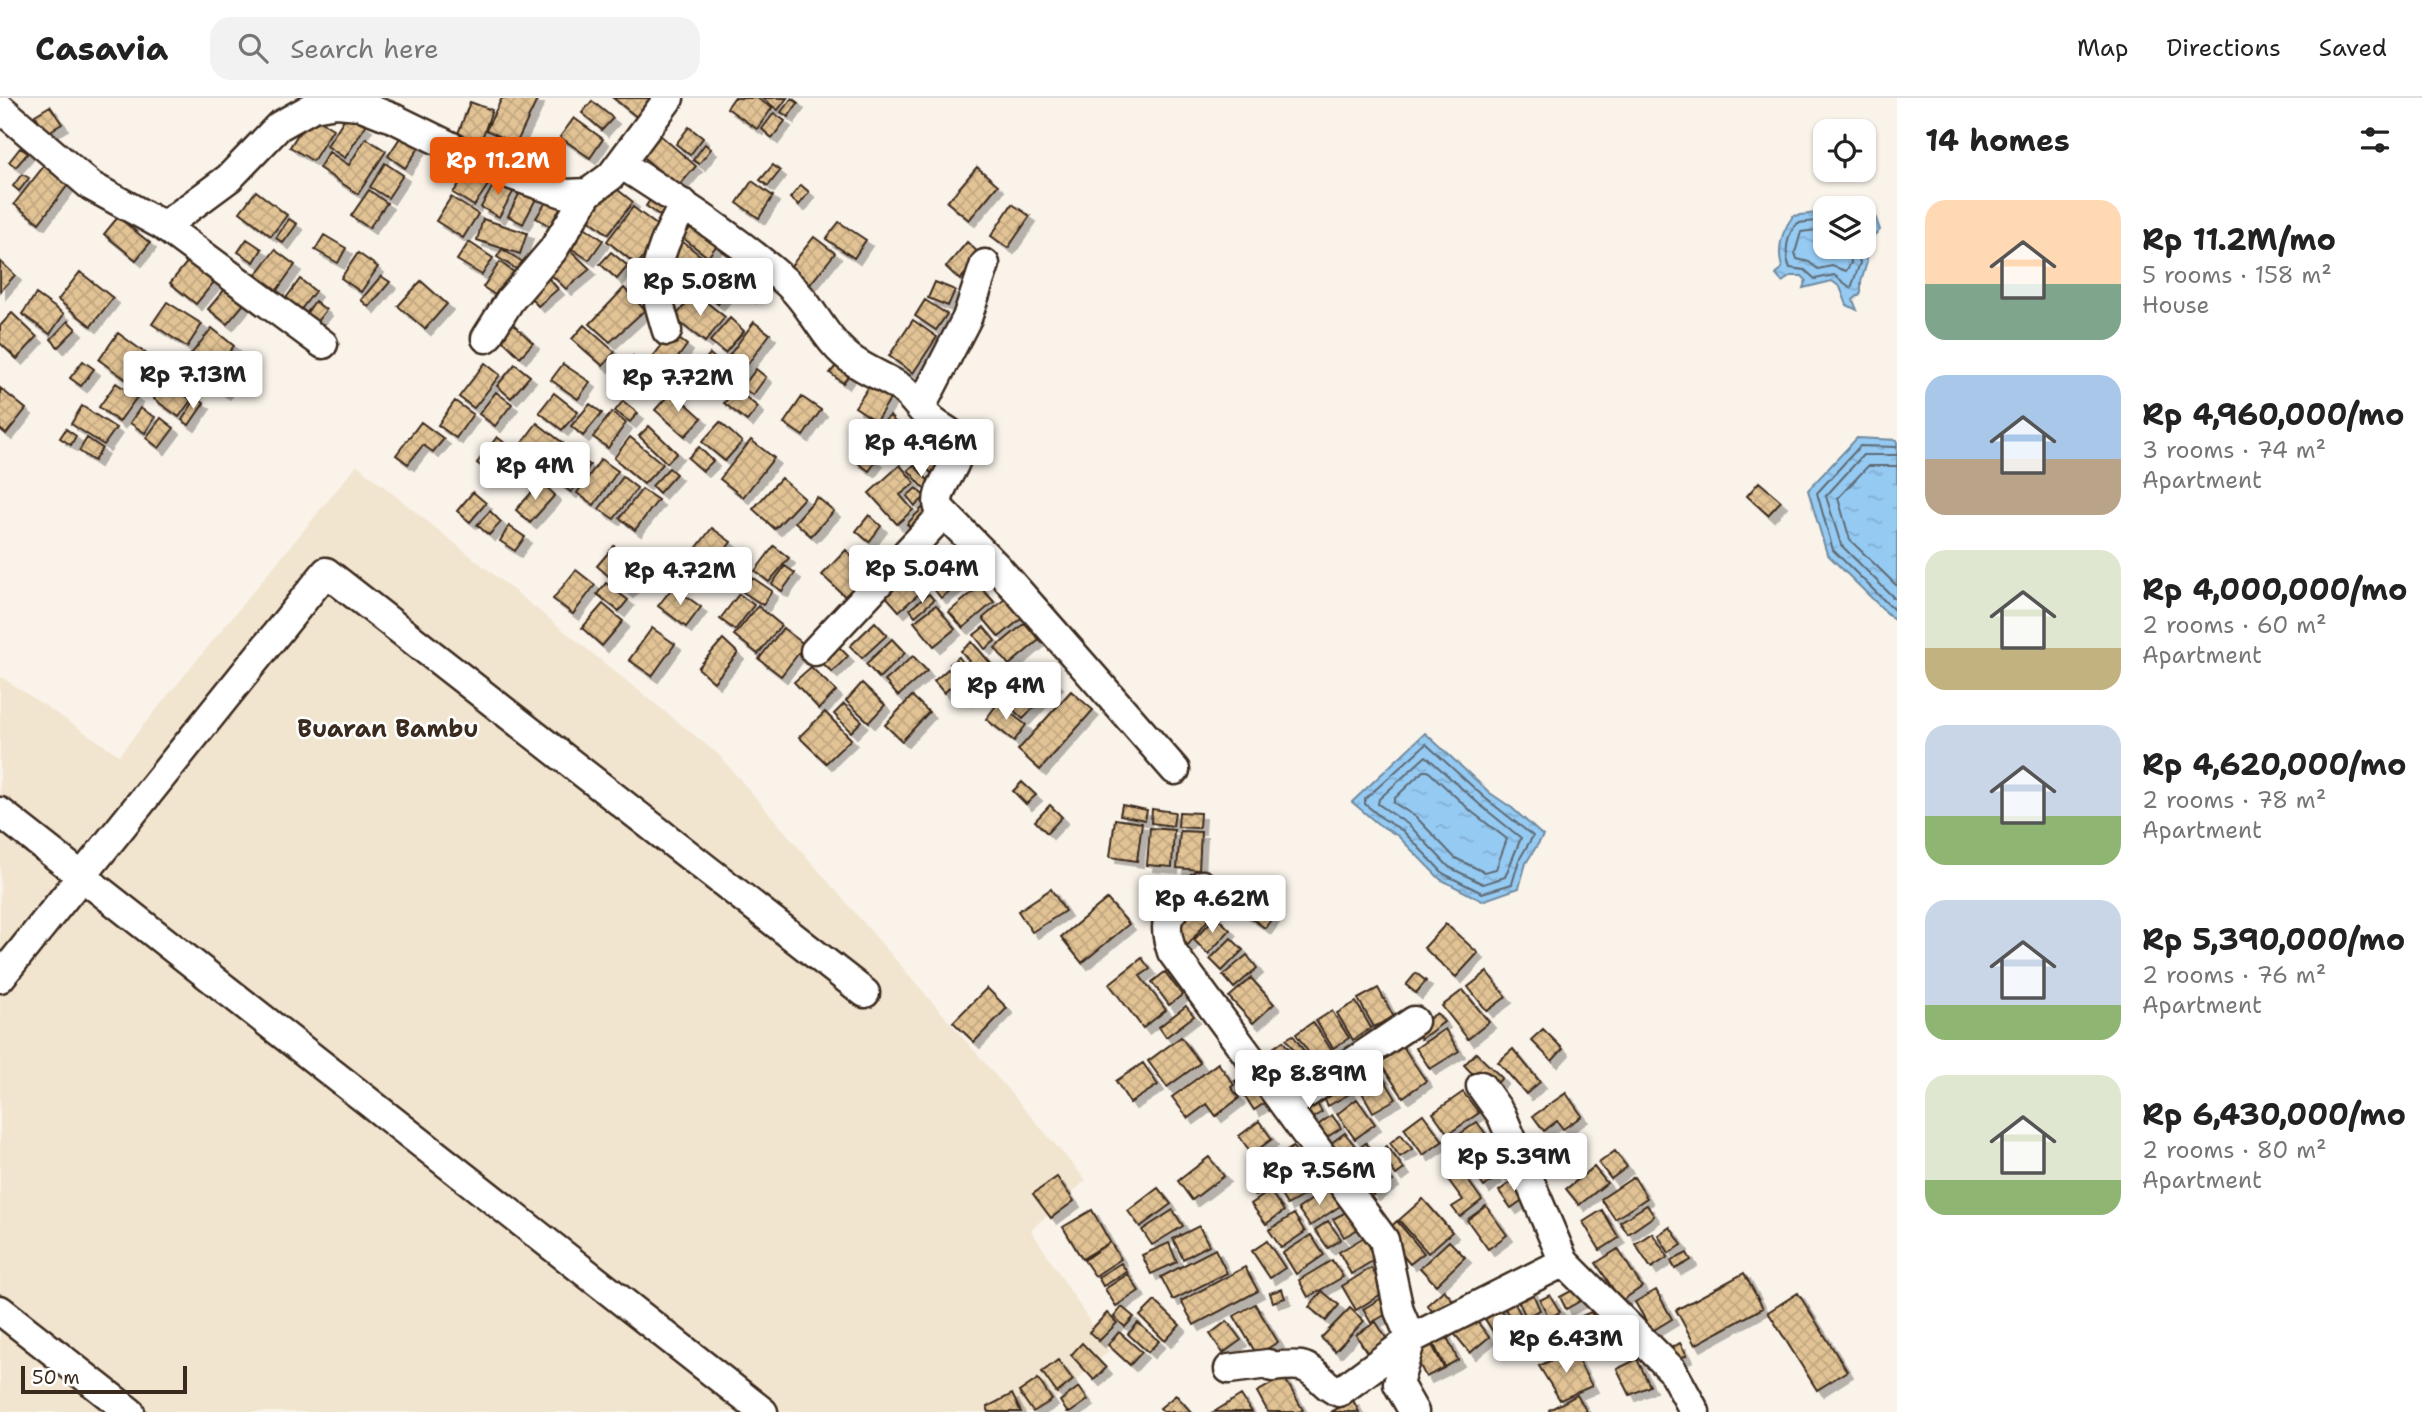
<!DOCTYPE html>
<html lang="en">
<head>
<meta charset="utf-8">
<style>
  body { margin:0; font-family:"Shantell Sans",sans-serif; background:#f2f2f2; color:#222; height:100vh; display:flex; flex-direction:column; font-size:26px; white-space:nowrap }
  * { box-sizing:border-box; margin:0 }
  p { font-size:23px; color:#767676 }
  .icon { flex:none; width:38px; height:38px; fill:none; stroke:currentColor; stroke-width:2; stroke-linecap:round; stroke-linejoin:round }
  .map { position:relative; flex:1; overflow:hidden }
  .panel { display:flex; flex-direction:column; background:#fff; width:525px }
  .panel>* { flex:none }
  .tools { position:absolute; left:1813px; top:21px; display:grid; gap:14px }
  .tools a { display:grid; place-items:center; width:63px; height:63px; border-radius:14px; background:#fff; box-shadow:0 2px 5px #0004; font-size:35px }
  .scale { position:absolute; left:21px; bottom:18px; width:166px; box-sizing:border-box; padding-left:7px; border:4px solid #3b2a1e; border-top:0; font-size:19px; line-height:24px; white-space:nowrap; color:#3b2a1e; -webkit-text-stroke:5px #fff; paint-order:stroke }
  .price { position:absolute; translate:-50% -60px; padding:0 16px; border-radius:7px; background:#fff; color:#222; font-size:23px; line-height:46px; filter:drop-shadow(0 2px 4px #0008) }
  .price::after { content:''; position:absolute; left:50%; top:42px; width:21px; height:16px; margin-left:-10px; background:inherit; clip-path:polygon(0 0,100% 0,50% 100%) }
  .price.active { background:#ea580c; color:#fff }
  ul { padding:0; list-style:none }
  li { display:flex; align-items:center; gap:21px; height:175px; padding:0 28px }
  li span { display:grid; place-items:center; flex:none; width:196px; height:140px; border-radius:21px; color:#555 }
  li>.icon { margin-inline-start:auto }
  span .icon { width:84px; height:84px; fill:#fffc; stroke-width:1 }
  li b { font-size:30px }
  h2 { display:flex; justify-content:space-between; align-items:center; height:84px; padding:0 28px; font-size:30px }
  header { display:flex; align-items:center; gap:42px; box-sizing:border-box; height:98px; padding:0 35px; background:#fff; border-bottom:2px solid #e0e0e0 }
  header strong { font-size:33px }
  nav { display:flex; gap:38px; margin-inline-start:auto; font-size:24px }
  .search { width:490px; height:63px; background:#f2f2f2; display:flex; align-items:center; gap:18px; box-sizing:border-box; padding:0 24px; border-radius:21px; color:#767676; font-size:26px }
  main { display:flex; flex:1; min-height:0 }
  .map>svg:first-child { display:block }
  .built { fill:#f2e5d0 }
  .water { fill:url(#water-ripples); stroke:#718a9e; stroke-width:2 }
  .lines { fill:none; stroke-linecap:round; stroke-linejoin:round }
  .shore { stroke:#5f6a73; stroke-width:2 }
  .building { fill:url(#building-cross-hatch); stroke:#3b2a1e; stroke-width:2; filter:url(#shadow) }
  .minor-casing { stroke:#3b2a1e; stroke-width:33 }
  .minor { stroke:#fff; stroke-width:28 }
  .labels { text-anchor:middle; stroke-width:5; stroke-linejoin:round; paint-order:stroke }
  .quarter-label { font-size:24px; font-weight:bold; fill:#3b2a1e; stroke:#fff }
</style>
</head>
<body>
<header>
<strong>Casavia</strong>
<div class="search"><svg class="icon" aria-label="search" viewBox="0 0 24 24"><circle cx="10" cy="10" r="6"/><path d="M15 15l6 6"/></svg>Search here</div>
<nav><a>Map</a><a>Directions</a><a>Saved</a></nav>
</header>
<main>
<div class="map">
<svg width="1897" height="1314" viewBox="0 0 1897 1314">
  <defs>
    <pattern id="water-ripples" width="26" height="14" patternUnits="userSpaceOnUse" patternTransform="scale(1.75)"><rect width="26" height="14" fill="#95caf3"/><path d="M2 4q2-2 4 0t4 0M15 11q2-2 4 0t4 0" fill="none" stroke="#81aed0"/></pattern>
    <pattern id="building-cross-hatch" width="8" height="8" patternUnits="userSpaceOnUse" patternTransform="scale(1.75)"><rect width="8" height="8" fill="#e2c395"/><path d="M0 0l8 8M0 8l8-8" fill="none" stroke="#c3a880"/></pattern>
    <filter id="shadow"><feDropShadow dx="6" dy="6" stdDeviation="0" flood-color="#0004"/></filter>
  </defs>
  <rect width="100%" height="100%" fill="#f9f3ea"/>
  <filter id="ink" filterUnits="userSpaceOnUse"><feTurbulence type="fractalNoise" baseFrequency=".0143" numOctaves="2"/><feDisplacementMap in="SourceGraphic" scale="14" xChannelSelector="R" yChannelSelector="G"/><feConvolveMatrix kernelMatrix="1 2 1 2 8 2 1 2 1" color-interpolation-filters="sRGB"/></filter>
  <g filter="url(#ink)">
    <!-- built -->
    <path class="built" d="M357 367 718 656 1086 1082 1031 1132 1109 1253 1049 1307 1036 1314H0V578L119 657Z"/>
    <!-- water -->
    <path class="water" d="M1816 115H1825V149H1864V116L1875 118 1880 132 1871 140 1865 156 1867 164 1861 184V195L1853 202 1857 212 1847 207 1840 189 1832 183 1803 190 1806 182 1802 178H1791L1782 184 1776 177 1782 170C1777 151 1781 134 1793 118Z
      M1857 340 1897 342V525L1827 456 1808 392Z
      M1425 635 1490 695 1512 710 1543 738 1526 765 1519 790 1482 803 1440 781 1398 738 1378 726 1352 704Z"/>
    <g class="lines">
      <!-- shore -->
      <path class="shore" d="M1825 122 1798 125C1786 136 1784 156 1790 170L1805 172 1815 181 1834 177 1851 190 1860 165 1858 156 1860 149
        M1825 131 1801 134 1795 155 1797 161 1809 164 1818 171 1832 168 1846 173 1851 165V149
        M1897 349 1860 348 1817 395 1833 452 1897 515
        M1897 357H1863L1826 398 1841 447 1897 503
        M1897 368H1868L1838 400 1850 442 1897 488
        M1426 646 1485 700 1533 738 1519 762 1512 786 1482 795 1444 776 1403 733 1382 720 1365 706V701Z
        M1426 658 1479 706 1521 740 1505 779 1483 786 1449 769 1409 727 1378 706 1379 701Z
        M1423 673H1428L1472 714 1507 741 1496 771 1484 774 1455 760 1416 719 1394 705V701Z"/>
    </g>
    <!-- building -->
    <path class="building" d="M502 0H538L516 46 486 32Z
      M613 0H654L638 20Z
      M734 0H757L772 10 757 31 727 10Z
      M762 0H787L778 12Z
      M792 0 798 5 788 19 781 14Z
      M592 3 613 20 602 32 582 15Z
      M470 4 492 12 479 49 456 41Z
      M50 8 62 26 47 35 35 17Z
      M348 15 366 27 345 60 327 48Z
      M774 15 785 23 772 40 762 31Z
      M310 17 333 31 313 63 290 49Z
      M574 20 603 41 590 60 560 39Z
      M689 29 703 40 690 57 676 46Z
      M404 34 421 47 405 70 388 58Z
      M660 37 696 68 678 89 642 58Z
      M366 40 386 53 358 96 319 70 329 54 349 67Z
      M705 46 711 51 699 66 693 62Z
      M20 50 28 55 16 69 9 64Z
      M385 65 403 77 388 100 370 89Z
      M773 67 780 73 768 88 760 82Z
      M44 68 68 87 39 125 14 106Z
      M977 69 998 87 969 122 947 104Z
      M469 71 490 84 474 108 453 95Z
      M22 76 29 80 19 93 13 88Z
      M498 79 516 89 499 119 481 109Z
      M752 83 773 98 759 120 737 105Z
      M801 87 809 94 799 107 790 100Z
      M523 88 539 95 523 126 508 118Z
      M613 88 633 104 608 136 587 120Z
      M369 92 387 105 369 130 351 118Z
      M256 93 287 117 271 138 240 114Z
      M656 93 678 109 668 123 646 108Z
      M551 96 568 106 553 130 536 120Z
      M451 99 478 116 463 140 436 123Z
      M1012 106 1030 118 1008 150 991 138Z
      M633 109 663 132 637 167 607 143Z
      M118 119 150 145 136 162 104 136Z
      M289 121 297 126 283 145 276 140Z
      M483 121 527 135 520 156 477 142Z
      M696 121 722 140 708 159 683 140Z
      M839 124 866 142 854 160 826 141Z
      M583 128 603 142 589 162 569 149Z
      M324 137 346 150 338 165 315 152Z
      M814 139 835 155 808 189 787 173Z
      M247 141 262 151 254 164 238 154Z
      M679 141 705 161 690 180 664 160Z
      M469 144 493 160 482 177 457 162Z
      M967 144 981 157 960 182 946 169Z
      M566 148 590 171 566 191 542 168Z
      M502 151 523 164 518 172 497 159Z
      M275 152 295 167 277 192 256 177Z
      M611 154 628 168 617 181 600 166Z
      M735 154 766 179 750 199 719 173Z
      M358 155 378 169 361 194 341 180Z
      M193 157 219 178 196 206 170 185Z
      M0 163 15 177 0 194Z
      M500 164 515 175 498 199 483 189Z
      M708 172 730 190 718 206 696 188Z
      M542 173 558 191 538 208 522 190Z
      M80 174 113 200 91 228 58 202Z
      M381 178 390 184 369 209 361 202Z
      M300 181 315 193 296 218 281 207Z
      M421 183 447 206 425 231 398 208Z
      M935 184 955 192 948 208 928 200Z
      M230 185 249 200 227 226 208 211Z
      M624 190 645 212 610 244 590 226Z
      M695 195 725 219 705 244 674 220Z
      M36 196 64 216 50 236 22 216Z
      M925 202 947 216 936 232 915 218Z
      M315 203 326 212 314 227 304 219Z
      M167 204 202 226 187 249 152 226Z
      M12 215 37 239 17 261 0 245V228Z
      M507 220 533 245 520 259 494 234Z
      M730 220 744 233 725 255 710 243Z
      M913 222 937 239 913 275 889 258Z
      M68 223 76 231 58 249 51 241Z
      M754 224 770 236 741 275 725 263Z
      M584 227 615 254 603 268 572 241Z
      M212 230 234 248 206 282 184 265Z
      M118 235 160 266 141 292 99 262Z
      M671 235 687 247 666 276 649 264Z
      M710 256 735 278 719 295 695 273Z
      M633 258 660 281 649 294 622 272Z
      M233 259 244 266 224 295 213 288Z
      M843 259 855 269 843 285 830 275Z
      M83 263 94 271 81 288 70 280Z
      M485 265 500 277 474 310 459 299Z
      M515 266 530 278 511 300 497 288Z
      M563 266 590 284 578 301 551 282Z
      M756 271 766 279 753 297 742 290Z
      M875 280 895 293 876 323 855 309Z
      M166 284 191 302 179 319 154 301Z
      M116 285 137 299 119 324 99 309Z
      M0 290 26 311 6 336 0 331Z
      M736 291 758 309 747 323 724 305Z
      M672 293 702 320 685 338 655 312Z
      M496 294 512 306 495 328 479 316Z
      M554 295 578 314 562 332 539 314Z
      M802 299 821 312 803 338 784 325Z
      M196 300 204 305 189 327 182 322Z
      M455 303 473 316 456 340 438 327Z
      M623 303 638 315 630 324 615 313Z
      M590 306 602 315 583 338 571 328Z
      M82 308 116 330 104 347 71 326Z
      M140 310 155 319 145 335 130 325Z
      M612 314 626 325 608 350 593 339Z
      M890 318 904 335 886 351 871 335Z
      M161 320 174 330 159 350 146 340Z
      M923 321 938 337 915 357 900 341Z
      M421 324 444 341 433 354 423 347 408 366 396 357Z
      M720 324 742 344 725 363 702 344Z
      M537 325 563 345 544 368 519 349Z
      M649 328 677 355 667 365 639 338Z
      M66 331 76 338 71 347 60 340Z
      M497 339 515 353 495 379 477 365Z
      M630 339 663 366 644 386 614 360Z
      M87 340 102 350 94 363 79 353Z
      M751 342 774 360 743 399 720 381Z
      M699 349 713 363 703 373 688 360Z
      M567 351 590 367 583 377 560 362Z
      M862 351 877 362 869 373 854 362Z
      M925 351 940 367 931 375 916 359Z
      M518 357 525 363 514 376 508 371Z
      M601 361 618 373 594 407 577 395Z
      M559 366 580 383 571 394 550 378Z
      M900 367 915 385 900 397 913 412 897 426 869 395Z
      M914 367 935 390 928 395 908 372Z
      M669 370 676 376 659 395 652 388Z
      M623 379 637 390 614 421 599 411Z
      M781 380 804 400 775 431 753 411Z
      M541 384 555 397 530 425 516 412Z
      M1759 384 1781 403 1768 417 1747 398Z
      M916 390 925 399 915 408 907 398Z
      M642 391 658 402 635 432 620 420Z
      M473 394 486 405 470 424 457 413Z
      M817 399 834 413 811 438 795 424Z
      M928 404 937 412 916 435 907 426Z
      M490 413 501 424 489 437 477 427Z
      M869 417 881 428 869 444 856 433Z
      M509 428 525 439 515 453 500 443Z
      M712 430 731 444 711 472 691 457Z
      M614 448 644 475 627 494 597 468Z
      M774 448 789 460 769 484 755 473Z
      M966 450 981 468 941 500 927 482Z
      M846 452 872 477 848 501 822 477Z
      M688 459 705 473 695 486 677 472Z
      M785 468 795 475 782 493 772 486Z
      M576 472 595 487 573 516 553 501Z
      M904 478 920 495 899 513 884 496Z
      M753 480 772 493 763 507 743 494Z
      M606 485 628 502 619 513 597 496Z
      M980 488 994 504 963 530 949 514Z
      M673 489 701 509 686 529 658 508Z
      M739 496 754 507 735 532 720 521Z
      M929 496 934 502 915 518 910 511Z
      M1006 500 1022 520 999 539 983 520Z
      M603 506 623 523 602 548 582 530Z
      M936 507 955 531 934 548 914 524Z
      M758 508 781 527 758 556 734 537Z
      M875 524 887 537 862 560 850 548Z
      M1025 525 1039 542 1009 567 995 550Z
      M984 529 995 543 985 551 974 537Z
      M652 530 675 546 652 578 629 562Z
      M783 530 805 547 781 578 759 561Z
      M723 541 738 555 714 584 698 570Z
      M831 541 848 558 832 574 814 557Z
      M892 541 905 555 879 580 866 566Z
      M972 544 992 567 980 577 961 553Z
      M913 558 927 573 898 598 885 583Z
      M959 559 968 571 959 578 950 566Z
      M1039 568 1057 585 1023 621 1005 604Z
      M811 569 836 593 819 611 794 584Z
      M948 571 958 582 944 595 934 583Z
      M974 573 984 585 965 602 954 591Z
      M862 585 885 607 869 624 846 603Z
      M1071 593 1093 612 1040 672 1018 652Z
      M912 598 929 614 902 643 885 627Z
      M998 605 1026 627 1014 643 986 621Z
      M844 606 862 623 851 634 834 616Z
      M825 614 851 641 826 665 799 639Z
      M1022 684 1036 697 1026 706 1013 693Z
      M1050 707 1062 719 1047 735 1035 723Z
      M1122 707 1147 712 1145 722 1120 717Z
      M1152 711 1175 714 1173 728 1151 725Z
      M1179 714 1200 715 1199 730 1178 729Z
      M1115 721 1142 725 1137 763 1110 759Z
      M1150 730 1174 732 1172 769 1147 767Z
      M1180 733 1201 734 1199 772 1177 770Z
      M1051 791 1065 813 1032 834 1018 813Z
      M1206 793 1221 805 1188 847 1173 835Z
      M1253 794 1278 812 1265 830 1240 812Z
      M1107 801 1129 826 1082 865 1061 839Z
      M1216 818 1230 832 1208 856 1194 842Z
      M1446 826 1478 855 1456 879 1424 850Z
      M1231 840 1243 852 1222 873 1210 861Z
      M1247 857 1257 870 1234 890 1223 877Z
      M1142 860 1150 871 1140 878 1166 912 1143 930 1109 886Z
      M1165 874 1182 897 1169 907 1152 884Z
      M1487 874 1506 899 1487 913 1468 889Z
      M1416 875 1426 883 1416 895 1406 887Z
      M1251 880 1274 906 1253 925 1229 899Z
      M987 890 1007 910 974 944 953 924Z
      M1378 890 1394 919 1374 929 1358 901Z
      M1463 892 1489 924 1468 941 1442 908Z
      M1356 904 1371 930 1353 942 1337 915Z
      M1186 908 1194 918 1166 939 1159 929Z
      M1332 913 1349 940 1333 950 1316 923Z
      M1437 915 1444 924 1421 941 1414 931Z
      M1313 924 1332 953 1315 964 1296 936Z
      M1445 931 1459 953 1430 971 1416 950Z
      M1543 931 1563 951 1552 963 1531 942Z
      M1293 937 1311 964 1305 968 1286 941Z
      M1181 939 1200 965 1167 989 1148 963Z
      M1283 943 1302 969 1285 982 1265 956Z
      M1400 944 1426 983 1403 999 1376 959Z
      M1513 951 1540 984 1526 996 1498 964Z
      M1476 955 1502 980 1489 993 1464 967Z
      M1143 965 1158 987 1130 1005 1116 983Z
      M1218 965 1234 987 1231 989 1239 1000 1216 1018 1207 1006 1188 1020 1172 999Z
      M1312 968 1321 981 1298 997 1289 983Z
      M1377 969 1396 1001 1373 1014 1355 982Z
      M1255 970 1274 999 1254 1012 1235 983Z
      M1342 980 1351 995 1328 1008 1320 993Z
      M1463 994 1479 1015 1448 1036 1433 1015Z
      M1566 995 1582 1018 1563 1031 1557 1023 1544 1033 1533 1018Z
      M1314 1000 1322 1014 1304 1025 1295 1011Z
      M1357 1001 1375 1026 1355 1041 1337 1016Z
      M1423 1016 1443 1043 1423 1057 1404 1030Z
      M1332 1017 1341 1030 1323 1042 1314 1030Z
      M1259 1023 1272 1041 1252 1056 1239 1038Z
      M1477 1024 1488 1039 1463 1056 1453 1041Z
      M1345 1035 1355 1048 1335 1062 1326 1049Z
      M1401 1036 1412 1051 1400 1059 1390 1045Z
      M1492 1044 1501 1057 1473 1077 1464 1065Z
      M1366 1045 1393 1083 1373 1097 1346 1060Z
      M1387 1048 1404 1071 1396 1077 1379 1054Z
      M1293 1049 1305 1067 1275 1088 1263 1069Z
      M1615 1053 1627 1069 1611 1081 1599 1065Z
      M1501 1057 1513 1073 1503 1080 1491 1064Z
      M1209 1059 1224 1078 1192 1102 1178 1083Z
      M1594 1069 1607 1085 1579 1107 1566 1091Z
      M1490 1070 1496 1079 1484 1089 1477 1079Z
      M1460 1071 1482 1102 1460 1119 1452 1109 1463 1102 1447 1080Z
      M1308 1075 1317 1090 1287 1107 1278 1092Z
      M1057 1079 1074 1103 1051 1120 1033 1096Z
      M1634 1079 1647 1100 1615 1121 1601 1101Z
      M1516 1080 1528 1098 1511 1110 1499 1093Z
      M1261 1081 1267 1091 1255 1098 1250 1088Z
      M1158 1090 1171 1106 1140 1129 1128 1113Z
      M1328 1090 1340 1108 1310 1128 1298 1111Z
      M1270 1093 1284 1113 1266 1126 1251 1106Z
      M1423 1101 1452 1134 1428 1155 1399 1122Z
      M1647 1107 1654 1118 1628 1136 1620 1124Z
      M1486 1108 1507 1137 1488 1151 1467 1122Z
      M1092 1112 1110 1144 1082 1161 1063 1129Z
      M1173 1112 1183 1128 1152 1147 1142 1132Z
      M1602 1112 1619 1140 1600 1152 1583 1124Z
      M1348 1113 1358 1131 1344 1139 1333 1121Z
      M1294 1116 1305 1134 1281 1150 1269 1132Z
      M1328 1123 1341 1141 1328 1150 1315 1132Z
      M1397 1123 1424 1155 1410 1166 1384 1135Z
      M1199 1128 1209 1147 1183 1161 1173 1141Z
      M1670 1129 1682 1147 1669 1155 1658 1137Z
      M1652 1135 1668 1159 1651 1170 1635 1146Z
      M1311 1137 1324 1157 1296 1176 1283 1155Z
      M1366 1138 1379 1159 1351 1176 1339 1154Z
      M1267 1143 1285 1170 1270 1180 1252 1153Z
      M1449 1143 1465 1159 1436 1187 1420 1170Z
      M1110 1144 1121 1161 1095 1178 1084 1162Z
      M1169 1145 1177 1164 1151 1176 1142 1157Z
      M1215 1151 1227 1175 1173 1202 1161 1179Z
      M1618 1151 1642 1189 1621 1203 1596 1165Z
      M1687 1155 1691 1162 1675 1171 1671 1163Z
      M1332 1162 1343 1179 1308 1199 1299 1182Z
      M1121 1165 1127 1174 1103 1188 1098 1179Z
      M1245 1169 1258 1193 1194 1227 1181 1203Z
      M1371 1170 1386 1193 1356 1212 1342 1188Z
      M1744 1175 1763 1210 1695 1247 1676 1212Z
      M1128 1176 1139 1193 1116 1208 1105 1191Z
      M1582 1187 1589 1198 1566 1211 1560 1199Z
      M1530 1189 1540 1212 1526 1219 1515 1196Z
      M1282 1191 1285 1200 1273 1204 1270 1195Z
      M1444 1192 1457 1207 1440 1222 1427 1207Z
      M1656 1192 1672 1221 1652 1233 1635 1204Z
      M1322 1193 1339 1207 1326 1223 1309 1209Z
      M1798 1195 1847 1273 1817 1292 1768 1214Z
      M1387 1197 1395 1211 1371 1225 1363 1211Z
      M1550 1197 1560 1214 1549 1220 1540 1202Z
      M1155 1203 1180 1227 1165 1243 1140 1218Z
      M1514 1204 1522 1219 1512 1224 1504 1209Z
      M1255 1206 1278 1244 1257 1257 1234 1218Z
      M1498 1207 1514 1232 1498 1242 1482 1216Z
      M1122 1209 1134 1219 1125 1229 1114 1219Z
      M1350 1210 1364 1223 1335 1253 1321 1240Z
      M1591 1214 1601 1234 1563 1251 1554 1230Z
      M1107 1215 1117 1225 1099 1243 1089 1234Z
      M1472 1217 1489 1239 1470 1255 1452 1233Z
      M1227 1223 1241 1242 1223 1255 1210 1236Z
      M1376 1224 1393 1251 1373 1264 1356 1237Z
      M1138 1225 1159 1243 1148 1254 1128 1236Z
      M1444 1233 1458 1262 1445 1269 1430 1239Z
      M1119 1234 1142 1254 1130 1267 1108 1247Z
      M1428 1239 1444 1270 1426 1279 1410 1248Z
      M1082 1245 1106 1270 1094 1282 1071 1257Z
      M1680 1245 1687 1257 1673 1264 1667 1252Z
      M1572 1252 1592 1288 1560 1302 1539 1268Z
      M1637 1261 1650 1288 1630 1297 1617 1271Z
      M1058 1262 1073 1282 1057 1295 1042 1274Z
      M1284 1279 1303 1312 1299 1314H1268L1257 1294Z
      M1038 1281 1052 1302 1033 1314 1019 1294Z
      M1079 1289 1088 1302 1071 1314H1067L1060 1303Z
      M1012 1296 1021 1314H989L987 1309Z
      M1176 1297 1191 1314H1164L1160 1310Z
      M1241 1297 1252 1314H1214Z
      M1577 1297 1587 1314H1550L1549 1312Z
      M1353 1302 1359 1314H1331Z"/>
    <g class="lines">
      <!-- minor casing -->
      <g class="minor-casing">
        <path id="minor" d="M0 10 91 88 162 127 175 120 229 80 279 28 313 9 336 5 359 7 395 21 503 74 566 96 588 95 611 78 669 0
          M621 66C678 103 735 139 786 184 813 207 824 244 855 264 869 274 887 280 901 290 914 300 922 315 935 325 941 330 952 334 955 341 968 364 932 387 939 410L996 468 1175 672
          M162 127 323 246
          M667 233C663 219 658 204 656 190 654 162 671 130 684 106
          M486 240 510 202 553 152 588 95
          M921 309 967 220 985 166
          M815 553 944 415
          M0 714 763 1314
          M1202 787C1174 812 1158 813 1172 854L1384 1142 1399 1213 1411 1241 1564 1164
          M0 880 326 474 865 895
          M1481 988 1501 1016 1564 1164 1672 1272 1695 1314
          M1286 1009 1414 923
          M0 1212 130 1314
          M1411 1241 1398 1286 1414 1314
          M1229 1271 1268 1266 1272 1269C1281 1268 1292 1267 1301 1268 1316 1271 1325 1290 1339 1294L1411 1241"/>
      </g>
      <!-- minor -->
      <use href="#minor" class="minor"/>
    </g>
  </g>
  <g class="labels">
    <!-- quarter labels -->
    <g class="quarter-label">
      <text x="388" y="639">Buaran Bambu</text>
    </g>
  </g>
</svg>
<div class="tools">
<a><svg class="icon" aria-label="locate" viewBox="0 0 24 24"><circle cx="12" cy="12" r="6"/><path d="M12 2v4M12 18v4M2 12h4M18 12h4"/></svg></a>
<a><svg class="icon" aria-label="layers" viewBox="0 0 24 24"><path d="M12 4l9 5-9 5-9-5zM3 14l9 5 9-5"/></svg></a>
</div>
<div class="scale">50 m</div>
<b class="price active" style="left:498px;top:99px">Rp 11.2M</b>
<b class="price" style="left:700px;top:220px">Rp 5.08M</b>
<b class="price" style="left:193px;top:313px">Rp 7.13M</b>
<b class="price" style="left:678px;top:316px">Rp 7.72M</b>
<b class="price" style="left:921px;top:381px">Rp 4.96M</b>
<b class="price" style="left:535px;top:404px">Rp 4M</b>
<b class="price" style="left:922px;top:507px">Rp 5.04M</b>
<b class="price" style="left:680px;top:509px">Rp 4.72M</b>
<b class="price" style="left:1006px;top:624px">Rp 4M</b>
<b class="price" style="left:1212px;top:837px">Rp 4.62M</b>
<b class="price" style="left:1309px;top:1012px">Rp 8.89M</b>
<b class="price" style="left:1514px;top:1095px">Rp 5.39M</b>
<b class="price" style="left:1319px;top:1109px">Rp 7.56M</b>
<b class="price" style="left:1566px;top:1277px">Rp 6.43M</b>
</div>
<section class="panel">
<h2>14 homes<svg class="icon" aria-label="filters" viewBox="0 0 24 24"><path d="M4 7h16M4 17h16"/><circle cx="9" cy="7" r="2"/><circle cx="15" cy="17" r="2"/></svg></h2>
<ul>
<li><span style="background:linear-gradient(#ffd9b3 60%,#7fa58c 0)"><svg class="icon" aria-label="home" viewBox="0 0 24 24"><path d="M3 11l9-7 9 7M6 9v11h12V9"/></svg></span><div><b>Rp 11.2M/mo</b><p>5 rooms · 158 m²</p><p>House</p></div></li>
<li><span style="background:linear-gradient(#a9c7e8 60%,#b9a48a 0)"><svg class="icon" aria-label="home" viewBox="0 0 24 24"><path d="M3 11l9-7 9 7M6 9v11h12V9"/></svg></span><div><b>Rp 4,960,000/mo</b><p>3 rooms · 74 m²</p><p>Apartment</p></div></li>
<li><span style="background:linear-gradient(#dfe7d0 70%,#c2b280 0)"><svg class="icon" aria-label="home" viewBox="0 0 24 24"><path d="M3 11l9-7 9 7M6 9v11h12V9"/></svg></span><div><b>Rp 4,000,000/mo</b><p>2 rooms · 60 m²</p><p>Apartment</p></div></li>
<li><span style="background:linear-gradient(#c9d6e8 65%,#8fb573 0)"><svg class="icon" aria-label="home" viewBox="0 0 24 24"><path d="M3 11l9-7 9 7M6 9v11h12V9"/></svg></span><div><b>Rp 4,620,000/mo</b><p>2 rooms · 78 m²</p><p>Apartment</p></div></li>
<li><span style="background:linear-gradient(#c9d6e8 75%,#8fb573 0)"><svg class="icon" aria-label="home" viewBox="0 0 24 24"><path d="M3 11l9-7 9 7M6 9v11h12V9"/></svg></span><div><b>Rp 5,390,000/mo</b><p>2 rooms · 76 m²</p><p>Apartment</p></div></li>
<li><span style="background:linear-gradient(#dfe7d0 75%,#8fb573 0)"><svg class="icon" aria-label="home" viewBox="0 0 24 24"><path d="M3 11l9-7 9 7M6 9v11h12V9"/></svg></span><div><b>Rp 6,430,000/mo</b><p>2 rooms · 80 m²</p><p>Apartment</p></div></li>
</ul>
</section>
</main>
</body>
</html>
